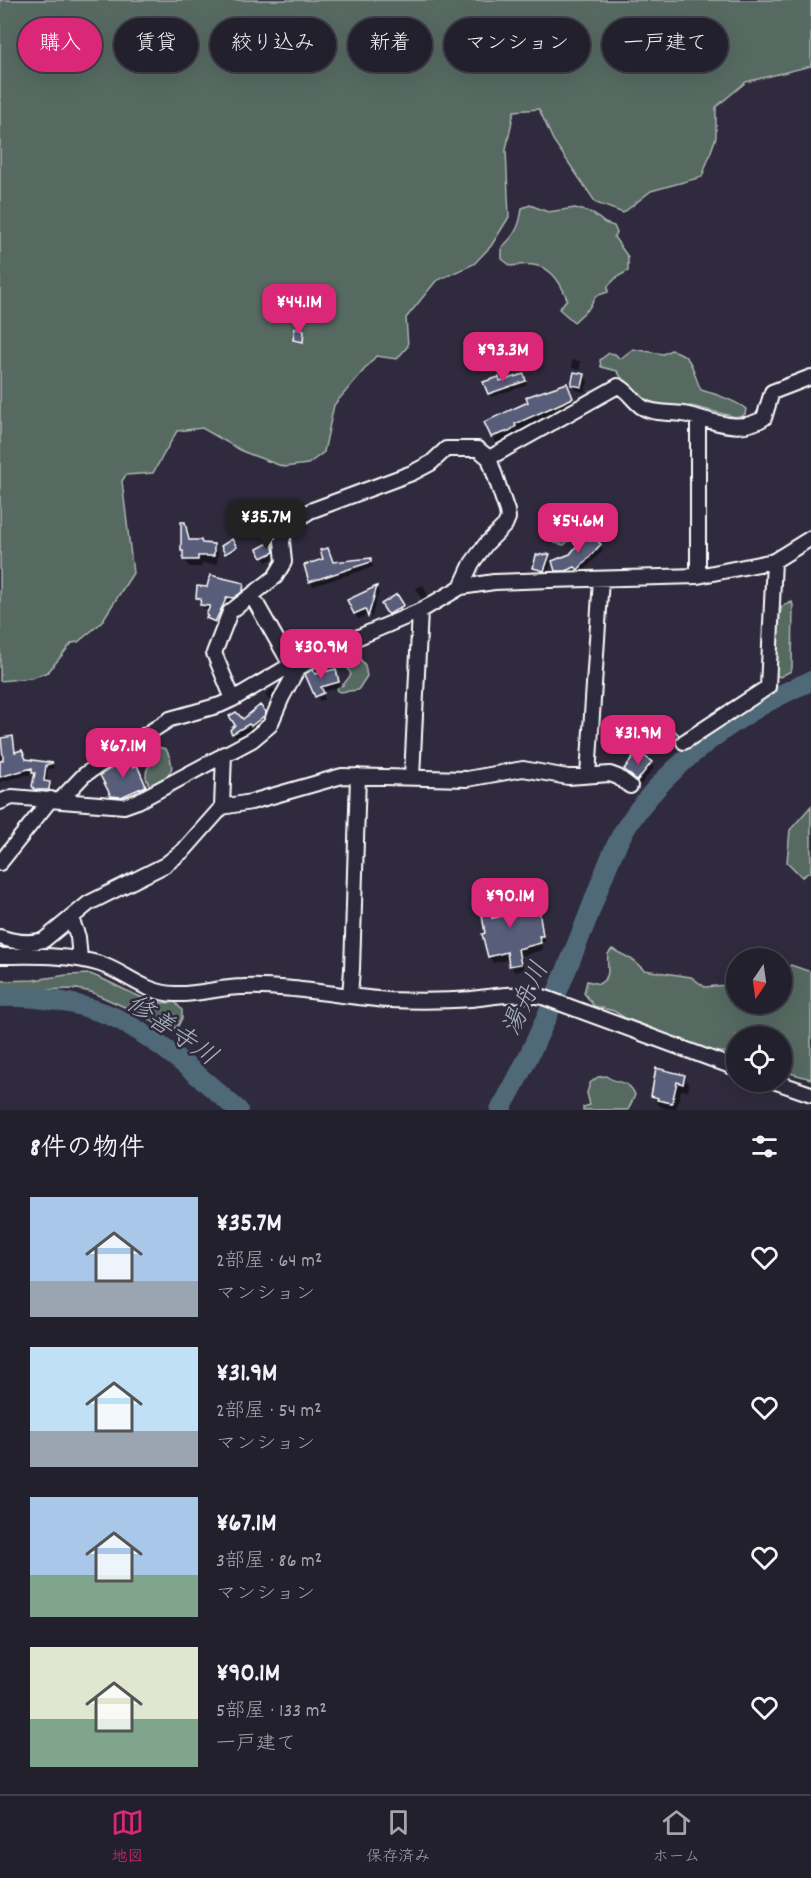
<!DOCTYPE html>
<html lang="ja">
<head>
<meta charset="utf-8">
<style>
  body { margin:0; font-family:Dekko,"Klee One",sans-serif; background:#2b2836; color:#f1f3f6; height:100vh; display:flex; flex-direction:column; font-size:22px; white-space:nowrap }
  * { box-sizing:border-box; margin:0 }
  p { font-size:20px; color:#a3a3aa }
  .icon { flex:none; width:33px; height:33px; fill:none; stroke:currentColor; stroke-width:2; stroke-linecap:round; stroke-linejoin:round }
  .map { position:relative; height:1110px; overflow:hidden }
  .sheet { display:flex; flex-direction:column; background:#23202e; flex:1 }
  .sheet>* { flex:none }
  .guide { position:absolute; left:18px; top:18px; width:776px; height:54px; display:flex; gap:12px }
  .needle { width:39px; rotate:193deg }
  .buttons { position:absolute; left:726px; top:948px; display:grid; gap:12px }
  .buttons a { display:grid; place-items:center; width:66px; height:66px; border-radius:50%; background:#23202e; box-shadow:0 6px 24px #0002,0 0 0 2px #403e4a; font-size:30px }
  .price { position:absolute; translate:-50% -51px; padding:0 14px; border-radius:12px; background:#db2777; color:#fff; font-size:20px; line-height:39px; filter:drop-shadow(0 2px 3px #0008) }
  .price::after { content:''; position:absolute; left:50%; top:36px; width:18px; height:14px; margin-left:-9px; background:inherit; clip-path:polygon(0 0,100% 0,50% 100%) }
  .price.active { background:#222; color:#fff }
  ul { padding:0; list-style:none }
  li { display:flex; align-items:center; gap:18px; height:150px; padding:0 30px }
  li span { display:grid; place-items:center; flex:none; width:168px; height:120px; border-radius:0px; color:#555 }
  li>.icon { margin-inline-start:auto }
  span .icon { width:72px; height:72px; fill:#fffc; stroke-width:1 }
  li b { font-size:26px }
  h2 { display:flex; justify-content:space-between; align-items:center; height:72px; padding:0 30px; font-size:26px }
  .chip { padding:0 21px; border-radius:27px; background:#23202e; box-shadow:0 6px 24px #0002,0 0 0 2px #403e4a; font-size:21px; line-height:54px }
  .chip.active { background:#db2777; color:#fff }
  .tabs { display:flex; justify-content:space-around; align-items:center; height:84px; border-top:2px solid #403e4a; background:#23202e; font-size:16px; color:#a3a3aa }
  .tabs a { display:grid; justify-items:center; gap:3px }
  .tabs .active { color:#db2777 }
  .map>svg:first-child { display:block }
  .green { fill:#576a62; stroke:#abb4b0; stroke-width:1.5 }
  .shadow { fill:#0007 }
  .lines { fill:none; stroke-linecap:round; stroke-linejoin:round }
  .river { stroke:#506978; stroke-width:20 }
  .building { fill:#595d7a; stroke:#fff; stroke-width:1.5 }
  .minor-casing { stroke:#fff; stroke-width:18 }
  .minor { stroke:#2f2a3d; stroke-width:14 }
  .labels { text-anchor:middle; stroke-width:5; stroke-linejoin:round; paint-order:stroke }
  .water-label { font-size:26px; font-style:italic; fill:#a8b4bc; stroke:#2f2a3d }
</style>
</head>
<body>
<div class="map">
<svg width="811" height="1110" viewBox="0 0 811 1110">
  <rect width="100%" height="100%" fill="#2f2a3d"/>
  <filter id="ink" filterUnits="userSpaceOnUse"><feTurbulence type="fractalNoise" baseFrequency=".0167" numOctaves="2"/><feDisplacementMap in="SourceGraphic" scale="12" xChannelSelector="R" yChannelSelector="G"/><feConvolveMatrix kernelMatrix="1 2 1 2 8 2 1 2 1" color-interpolation-filters="sRGB"/></filter>
  <g filter="url(#ink)">
    <!-- green -->
    <path class="green" d="M0 0H811V66L746 82 716 107V137L702 177 651 191 623 213 596 203 553 140 539 109 514 111 506 150 509 217 491 246 474 264 436 281 406 318 408 346 397 359 376 356 334 405 324 452 308 464 284 467 244 452 202 428 177 431 153 473 126 475 122 481 133 573 101 623 78 642 72 643 48 672 31 678 0 681Z
      M530 205 548 212 575 208 592 213 605 223 614 226 617 233 614 237 628 257V271L617 277 608 286V292L596 296 589 308 574 322 559 309 567 299C556 270 541 260 511 266L502 259V247C515 235 520 226 522 208Z
      M633 349 663 354 671 350C695 355 692 373 701 390 713 393 736 401 746 409L745 414 740 418 691 406 670 408 660 406 636 395 629 384 621 377 617 371 601 367 600 360 609 353 615 354 620 359Z
      M581 510 588 524 564 545 555 543 560 535 555 526 557 521 575 514 576 511Z
      M792 602 793 605 792 668 791 671 780 677 776 675V627L782 606Z
      M339 653 356 654 365 665 367 676 358 690 340 692 338 691 337 688 343 685 351 675 348 668 333 660Z
      M153 746 166 749C177 770 172 773 154 788 144 783 144 771 151 763L150 750Z
      M811 806V871L802 877 787 862 790 830Z
      M612 949 633 960 644 970 691 977 705 987 736 984V1004H782V971L791 965 811 972V1079L782 1071V1036H736V1054L698 1049 674 1041 649 1027 625 1018 614 1011 594 1006 584 993 587 981 599 984C613 975 606 969 608 954Z
      M90 974C118 983 145 1007 175 1002L182 1010V1018L177 1028 166 1029 156 1024 147 1017 91 992 77 989 37 990 0 988V981L34 980 67 975Z
      M606 1076C618 1085 629 1079 635 1095L628 1110H583V1107L590 1105 587 1093 590 1083 598 1077Z"/>
    <!-- shadow -->
    <path class="shadow" d="M304 331V343L296 342 295 340Z
      M572 360 580 361V370L572 368Z
      M584 375 588 381 585 392 576 390 573 385Z
      M525 380 527 385 491 397 489 393 500 382Z
      M570 391 576 405 518 431 519 434 513 437 496 443 493 438 517 429 516 427 491 435Z
      M184 523 189 531 191 541 202 545H213L218 553 217 564 202 563V567H189L185 559Z
      M598 540 603 550 581 574 579 572 570 575 559 576 556 570 571 556Z
      M232 541 237 549 228 555 223 547Z
      M271 543 276 557 266 562 259 549Z
      M327 549 333 564 370 559 373 567 313 586 311 581 324 560Z
      M537 556H549L552 561 546 576 538 573 535 568Z
      M243 584 246 589 244 595 236 601H230L218 626 211 622 208 618 210 610 204 609 202 602 199 600 208 601V589Z
      M423 585 429 597 422 600 416 588Z
      M376 588 379 592 371 619 369 614 358 619 349 601Z
      M397 596 406 611 392 619 383 604Z
      M335 671 341 687 322 692 325 699 320 701 317 696 315 676Z
      M273 688 276 692 271 701 265 695Z
      M265 713 268 718 255 731 253 728 236 738 232 730 243 721Z
      M658 725 678 736 681 741 677 746Z
      M0 737H12L17 753 26 760 52 764 54 768 48 769 47 783H49L52 788 51 795 40 794 34 785 36 777 34 773 0 782Z
      M651 763 654 768 640 785 626 769Z
      M132 769 139 772 148 792 124 801H116L102 776Z
      M470 889H475L477 901H471Z
      M490 891 496 907 492 908 494 919 527 913 537 903 540 910 545 942 541 943 543 950 521 956 524 970 514 972 510 959 493 963 489 957 483 935 487 934 479 894Z
      M684 1076 689 1085 688 1091 681 1090 676 1110 664 1108 657 1104 653 1096Z"/>
    <g class="lines">
      <!-- river -->
      <path class="river" d="M0 997C35 996 70 1001 104 1013 146 1028 203 1080 238 1110
        M500 1110C535 1050 561 984 587 919 598 891 611 851 627 826 667 764 743 709 811 681"/>
    </g>
    <!-- building -->
    <path class="building" d="M295 328 304 330 303 342 293 340Z
      M574 372 585 374 582 387 571 385Z
      M524 374 526 381 488 394 483 382 499 377 500 381Z
      M567 383 573 398 515 424 516 426 509 431 491 437 484 422 528 402 526 397Z
      M181 522H185L189 540H201L202 543 214 544V556H198V560H183V551H181Z
      M590 530 599 539 597 541 601 544 578 570 575 567 566 571H555L552 561 570 554Z
      M232 539 237 547 225 554 221 546Z
      M272 541 274 552 262 558 257 549Z
      M328 548 333 562 371 558V562L309 582 304 565 323 559 320 550Z
      M550 554 544 571 533 568 536 555Z
      M210 575 244 583 243 591 234 598 227 597 215 622 206 618 208 616 206 615 210 606 200 605 201 599 196 598 197 586 207 587Z
      M377 586 368 617 365 609 354 614 347 600Z
      M397 594 404 605 388 615 381 604Z
      M313 669 315 674 336 669 339 682 321 687 324 693 315 697 305 674Z
      M260 705 266 712 264 716 251 726 249 724 232 734 230 730 235 725 229 716 236 712 243 719Z
      M662 718 679 735 674 742 656 725Z
      M13 736 15 752 22 750 26 759 53 763 46 765 44 781 50 782 49 790H35L32 786 35 773H32V768L0 777V761L3 760V757L1 738Z
      M638 751 652 762 637 781 624 769Z
      M127 758 133 767 137 765 146 786 121 797 111 796 100 775Z
      M491 889 494 901 489 902 492 918 525 911 524 904 538 902 543 936H539L541 943 518 949 521 964 509 966 507 952 488 957 482 934 485 933 478 892Z
      M656 1068 685 1075 683 1084 677 1082 672 1103 657 1100 658 1098 651 1096Z"/>
    <g class="lines">
      <!-- minor casing -->
      <g class="minor-casing">
        <path id="minor" d="M489 458 618 386C628 390 633 401 642 407 653 414 670 412 683 414 711 419 737 435 764 418L772 392 811 377
          M698 576V418
          M252 596 291 665
          M233 699 214 653 230 612 275 577 284 562 282 541 285 532 301 517 310 511 412 473 431 463 446 449H478L489 458 507 511 508 518 505 525 486 544 472 563 461 587
          M684 742 768 687 774 561
          M588 775 601 579
          M412 777 420 611
          M60 800 84 775 170 719 220 705 233 699 291 665 298 668
          M0 802 12 797 124 806 138 801 252 740 270 725 282 697 298 668 328 650 420 611 461 587 494 582 550 580 698 576 774 561 811 538
          M222 807 224 754
          M0 863 51 799
          M71 918 78 937 80 959
          M0 937C14 942 29 944 44 940L89 903 165 865 184 850 222 807 251 802 342 776 467 779 523 769 568 777 610 774 618 777 630 786
          M0 956C32 956 69 954 100 964 127 973 144 993 175 994 198 995 220 987 243 987 292 985 341 997 389 1000 416 1001 444 1001 471 999 491 997 511 993 530 995L543 997 736 1068
          M350 996 352 969 358 776
          M776 1082 811 1094"/>
      </g>
      <!-- minor -->
      <use href="#minor" class="minor"/>
    </g>
  </g>
  <g class="labels">
    <!-- water labels -->
    <g class="water-label">
      <text transform="translate(524 998) rotate(-66)" y="9">湯舟川</text>
      <text transform="translate(173 1029) rotate(35)" y="9">修善寺川</text>
    </g>
  </g>
</svg>
<div class="buttons">
<a><svg class="needle" viewBox="-14 -14 28 28"><path d="M0-13l5 13h-10z" fill="#e53935"/><path d="M0 13l5-13h-10z" fill="#a3a3aa"/></svg></a>
<a><svg class="icon" aria-label="locate" viewBox="0 0 24 24"><circle cx="12" cy="12" r="6"/><path d="M12 2v4M12 18v4M2 12h4M18 12h4"/></svg></a>
</div>
<b class="price" style="left:299px;top:335px">¥44.1M</b>
<b class="price" style="left:503px;top:383px">¥93.3M</b>
<b class="price active" style="left:266px;top:550px">¥35.7M</b>
<b class="price" style="left:578px;top:554px">¥54.6M</b>
<b class="price" style="left:321px;top:680px">¥30.9M</b>
<b class="price" style="left:638px;top:766px">¥31.9M</b>
<b class="price" style="left:123px;top:779px">¥67.1M</b>
<b class="price" style="left:510px;top:929px">¥90.1M</b>
<div class="guide">
<a class="chip active">購入</a>
<a class="chip">賃貸</a>
<a class="chip">絞り込み</a>
<a class="chip">新着</a>
<a class="chip">マンション</a>
<a class="chip">一戸建て</a>
</div>
</div>
<section class="sheet">
<h2>8件の物件<svg class="icon" aria-label="filters" viewBox="0 0 24 24"><path d="M4 7h16M4 17h16"/><circle cx="9" cy="7" r="2"/><circle cx="15" cy="17" r="2"/></svg></h2>
<ul>
<li><span style="background:linear-gradient(#a9c7e8 70%,#9aa5b1 0)"><svg class="icon" aria-label="home" viewBox="0 0 24 24"><path d="M3 11l9-7 9 7M6 9v11h12V9"/></svg></span><div><b>¥35.7M</b><p>2部屋 · 64 m²</p><p>マンション</p></div><svg class="icon" aria-label="heart" viewBox="0 0 24 24"><path d="M12 20l-8-8c-3-5 5-10 8-4 3-6 11-1 8 4z"/></svg></li>
<li><span style="background:linear-gradient(#bfe0f5 70%,#9aa5b1 0)"><svg class="icon" aria-label="home" viewBox="0 0 24 24"><path d="M3 11l9-7 9 7M6 9v11h12V9"/></svg></span><div><b>¥31.9M</b><p>2部屋 · 54 m²</p><p>マンション</p></div><svg class="icon" aria-label="heart" viewBox="0 0 24 24"><path d="M12 20l-8-8c-3-5 5-10 8-4 3-6 11-1 8 4z"/></svg></li>
<li><span style="background:linear-gradient(#a9c7e8 65%,#7fa58c 0)"><svg class="icon" aria-label="home" viewBox="0 0 24 24"><path d="M3 11l9-7 9 7M6 9v11h12V9"/></svg></span><div><b>¥67.1M</b><p>3部屋 · 86 m²</p><p>マンション</p></div><svg class="icon" aria-label="heart" viewBox="0 0 24 24"><path d="M12 20l-8-8c-3-5 5-10 8-4 3-6 11-1 8 4z"/></svg></li>
<li><span style="background:linear-gradient(#dfe7d0 60%,#7fa58c 0)"><svg class="icon" aria-label="home" viewBox="0 0 24 24"><path d="M3 11l9-7 9 7M6 9v11h12V9"/></svg></span><div><b>¥90.1M</b><p>5部屋 · 133 m²</p><p>一戸建て</p></div><svg class="icon" aria-label="heart" viewBox="0 0 24 24"><path d="M12 20l-8-8c-3-5 5-10 8-4 3-6 11-1 8 4z"/></svg></li>
</ul>
</section>
<nav class="tabs">
<a class="active"><svg class="icon" aria-label="map" viewBox="0 0 24 24"><path d="M3 6l6-2 6 2 6-2v14l-6 2-6-2-6 2zM9 4v14M15 6v14"/></svg>地図</a>
<a><svg class="icon" aria-label="saved" viewBox="0 0 24 24"><path d="M7 4h10v16l-5-4-5 4z"/></svg>保存済み</a>
<a><svg class="icon" aria-label="home" viewBox="0 0 24 24"><path d="M3 11l9-7 9 7M6 9v11h12V9"/></svg>ホーム</a>
</nav>
</body>
</html>
